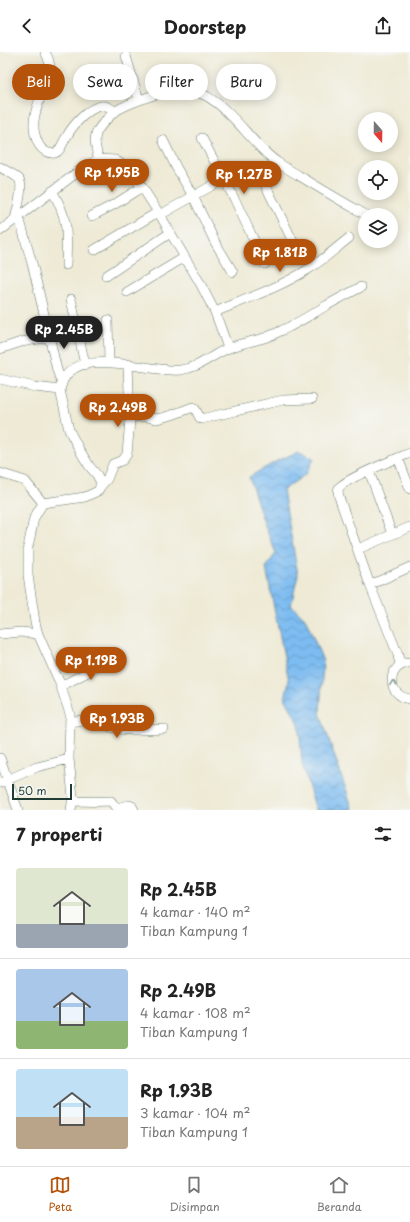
<!DOCTYPE html>
<html lang="id">
<head>
<meta charset="utf-8">
<style>
  body { margin:0; font-family:"Playpen Sans",sans-serif; background:#f6f6f6; color:#222; height:100vh; display:flex; flex-direction:column; font-size:15px; white-space:nowrap }
  * { box-sizing:border-box; margin:0 }
  p { font-size:13px; color:#767676 }
  .icon { flex:none; width:22px; height:22px; fill:none; stroke:currentColor; stroke-width:2; stroke-linecap:round; stroke-linejoin:round }
  .map { position:relative; height:758px; overflow:hidden }
  .panel { display:flex; flex-direction:column; background:#fff; flex:1 }
  .panel>* { flex:none }
  .guide { position:absolute; left:12px; top:12px; width:386px; height:36px; display:flex; gap:8px }
  .needle { width:26px; rotate:160deg }
  .fabs { position:absolute; left:358px; top:60px; display:grid; gap:8px }
  .fabs a { display:grid; place-items:center; width:40px; height:40px; border-radius:50%; background:#fff; box-shadow:0 2px 10px #0003; font-size:20px }
  .scale { position:absolute; left:12px; bottom:10px; width:60px; box-sizing:border-box; padding-left:4px; border:2px solid #1f3d34; border-top:0; font-size:11px; line-height:14px; white-space:nowrap; color:#1f3d34; -webkit-text-stroke:3px #f6f6f2; paint-order:stroke }
  .price { position:absolute; translate:-50% -34px; padding:0 9px; border-radius:14px; background:#b45309; color:#fff; font-size:13px; line-height:26px; filter:drop-shadow(0 1px 2px #0008) }
  .price::after { content:''; position:absolute; left:50%; top:24px; width:12px; height:9px; margin-left:-6px; background:inherit; clip-path:polygon(0 0,100% 0,50% 100%) }
  .price.on { background:#222; color:#fff }
  ul { padding:0; list-style:none }
  li { display:flex; align-items:center; gap:12px; height:100px; padding:0 16px }
  li+li { border-top:1px solid #e0e0e0 }
  li span { display:grid; place-items:center; flex:none; width:112px; height:80px; border-radius:4px; color:#555 }
  li>.icon { margin-inline-start:auto }
  span .icon { width:48px; height:48px; fill:#fffc; stroke-width:1 }
  li b { font-size:17px }
  h2 { display:flex; justify-content:space-between; align-items:center; height:48px; padding:0 16px; font-size:17px }
  .tag { padding:0 14px; border-radius:18px; background:#fff; box-shadow:0 2px 10px #0003; font-size:14px; line-height:36px }
  .tag.on { background:#b45309; color:#fff }
  header { display:flex; justify-content:space-between; align-items:center; height:52px; padding:0 16px; background:#fff; font-size:18px; font-weight:700 }
  .tab-bar { display:flex; justify-content:space-around; align-items:center; height:56px; border-top:1px solid #e0e0e0; background:#fff; font-size:11px; color:#767676 }
  .tab-bar a { display:grid; justify-items:center; gap:2px }
  .tab-bar .on { color:#b45309 }
  .map>svg:first-child { display:block }
  .water { fill:url(#water-waves); stroke:#4e7c92 }
  .lines { fill:none; stroke-linecap:round; stroke-linejoin:round }
  .minor-casing { stroke:#677a6c; stroke-width:10 }
  .minor { stroke:#fff; stroke-width:9 }
  .oneway { stroke:#8f9e9a }
</style>
</head>
<body>
<header><svg class="icon" aria-label="back" viewBox="0 0 24 24"><path d="M15 5l-7 7 7 7"/></svg>Doorstep<svg class="icon" aria-label="share" viewBox="0 0 24 24"><path d="M12 15V3M7 8l5-5 5 5M5 13v7h14v-7"/></svg></header>
<div class="map">
<svg width="410" height="758" viewBox="0 0 410 758">
  <defs>
    <pattern id="water-waves" width="16" height="10" patternUnits="userSpaceOnUse"><rect width="16" height="10" fill="#7dbcf1"/><path d="M0 5q4-4 8 0t8 0" fill="none" stroke="#669ac4"/></pattern>
  </defs>
  <rect width="100%" height="100%" fill="#f6f6f2"/>
  <filter id="ink" filterUnits="userSpaceOnUse"><feTurbulence type="fractalNoise" baseFrequency=".025" numOctaves="2"/><feDisplacementMap in="SourceGraphic" scale="8" xChannelSelector="R" yChannelSelector="G"/><feConvolveMatrix kernelMatrix="1 2 1 2 8 2 1 2 1" color-interpolation-filters="sRGB"/></filter>
  <filter id="wash" filterUnits="userSpaceOnUse"><feTurbulence type="fractalNoise" baseFrequency=".012" numOctaves="4" result="noise"/><feDisplacementMap in="SourceGraphic" scale="16" xChannelSelector="R" yChannelSelector="G"/><feGaussianBlur stdDeviation="0.9" result="paint"/><feColorMatrix in="noise" values="0 0 0 0 0 0 0 0 0 0 0 0 0 0 0 0 0 1.4 0 .05"/><feComposite in="paint" operator="in"/></filter>
  <g filter="url(#wash)">
    <rect width="100%" height="100%" fill="#eeead5"/>
    <!-- water -->
    <path class="water" d="M299 399 314 406 306 422 283 438 298 523 291 553 305 566 323 609 320 661 353 758H316L302 712 299 672 285 646 289 629 266 516 276 501 265 474 249 425 277 409Z"/>
  </g>
  <g filter="url(#ink)">
    <g class="lines">
      <!-- minor casing -->
      <g class="minor-casing">
        <path id="minor" d="M45 0C48 5 50 12 50 18 50 24 47 29 44 35 37 55 28 73 39 93 42 98 48 102 55 101 61 99 63 89 67 84 73 73 88 56 101 54 106 53 110 56 115 59
          M126 4 139 48
          M202 86 235 148 265 212
          M163 88 176 115 193 144 215 190 233 220
          M99 107C91 84 95 78 112 62 120 54 140 48 151 44 160 41 170 37 180 37 223 37 246 89 277 110 284 115 291 119 298 123 321 137 343 150 366 163
          M0 115C6 119 14 122 19 127 24 134 17 158 15 167
          M52 139C69 166 67 183 66 213
          M160 163 238 119C251 115 255 115 263 128L299 202
          M92 164 115 152 142 135
          M19 165 33 215 57 318 62 332
          M0 179 83 116 99 107 115 108 126 115 142 135 160 163 200 231 215 260 228 296
          M94 198 158 160
          M106 224 170 181
          M127 240 185 205
          M71 247 85 313
          M215 260C246 247 278 236 307 218 322 209 335 197 349 186
          M108 268 109 310
          M0 297 21 290 50 285
          M0 327 35 335 60 338
          M129 364 147 365 157 367 172 363 193 355C198 358 197 364 201 367L283 348 312 347
          M398 406 410 437
          M369 419 392 482
          M0 421 25 429 43 451
          M100 435 107 427 113 412 123 408 127 402 130 368 128 312
          M358 497 410 475
          M370 533 410 515
          M0 582 21 580 38 582
          M410 611C386 612 386 644 410 647
          M400 614 398 603 370 533 340 448C339 444 337 439 339 436 344 427 398 406 410 401
          M61 634 84 622 111 604
          M70 670 100 665C102 667 103 671 106 673 117 680 150 678 164 677
          M0 706 18 758
          M0 731 37 715 69 707
          M72 749C86 749 97 750 111 749L116 756 129 753 132 754 134 758
          M71 758 73 745 69 707 70 662 59 629 38 582 35 570 28 523V495L34 466 43 451 85 445 98 439 100 435V429L97 423 90 415 80 399 69 378 60 338C69 288 149 322 180 318 200 316 211 303 229 296 242 291 255 289 267 285 275 282 282 278 289 275 301 269 312 262 324 255 336 248 348 242 361 235"/>
      </g>
      <!-- minor -->
      <use href="#minor" class="minor"/>
    </g>
    <!-- one-way arrows -->
    <defs><path id="oneway-chevron" d="M-2-3.5L2.5 0L-2 3.5" fill="none" stroke-width="1.6" stroke-linecap="round" stroke-linejoin="round"/></defs>
    <use class="oneway" href="#oneway-chevron" transform="translate(393 631) rotate(-96)"/>
  </g>
</svg>
<div class="fabs">
<a><svg class="needle" viewBox="-14 -14 28 28"><path d="M0-13l5 13h-10z" fill="#e53935"/><path d="M0 13l5-13h-10z" fill="#767676"/></svg></a>
<a><svg class="icon" aria-label="locate" viewBox="0 0 24 24"><circle cx="12" cy="12" r="6"/><path d="M12 2v4M12 18v4M2 12h4M18 12h4"/></svg></a>
<a><svg class="icon" aria-label="layers" viewBox="0 0 24 24"><path d="M12 4l9 5-9 5-9-5zM3 14l9 5 9-5"/></svg></a>
</div>
<div class="scale">50 m</div>
<b class="price" style="left:112px;top:141px">Rp 1.95B</b>
<b class="price" style="left:244px;top:143px">Rp 1.27B</b>
<b class="price" style="left:280px;top:221px">Rp 1.81B</b>
<b class="price on" style="left:64px;top:298px">Rp 2.45B</b>
<b class="price" style="left:118px;top:376px">Rp 2.49B</b>
<b class="price" style="left:91px;top:629px">Rp 1.19B</b>
<b class="price" style="left:117px;top:687px">Rp 1.93B</b>
<div class="guide">
<a class="tag on">Beli</a>
<a class="tag">Sewa</a>
<a class="tag">Filter</a>
<a class="tag">Baru</a>
</div>
</div>
<section class="panel">
<h2>7 properti<svg class="icon" aria-label="filters" viewBox="0 0 24 24"><path d="M4 7h16M4 17h16"/><circle cx="9" cy="7" r="2"/><circle cx="15" cy="17" r="2"/></svg></h2>
<ul>
<li><span style="background:linear-gradient(#dfe7d0 70%,#9aa5b1 0)"><svg class="icon" aria-label="home" viewBox="0 0 24 24"><path d="M3 11l9-7 9 7M6 9v11h12V9"/></svg></span><div><b>Rp 2.45B</b><p>4 kamar · 140 m²</p><p>Tiban Kampung 1</p></div></li>
<li><span style="background:linear-gradient(#a9c7e8 65%,#8fb573 0)"><svg class="icon" aria-label="home" viewBox="0 0 24 24"><path d="M3 11l9-7 9 7M6 9v11h12V9"/></svg></span><div><b>Rp 2.49B</b><p>4 kamar · 108 m²</p><p>Tiban Kampung 1</p></div></li>
<li><span style="background:linear-gradient(#bfe0f5 60%,#b9a48a 0)"><svg class="icon" aria-label="home" viewBox="0 0 24 24"><path d="M3 11l9-7 9 7M6 9v11h12V9"/></svg></span><div><b>Rp 1.93B</b><p>3 kamar · 104 m²</p><p>Tiban Kampung 1</p></div></li>
</ul>
</section>
<nav class="tab-bar">
<a class="on"><svg class="icon" aria-label="map" viewBox="0 0 24 24"><path d="M3 6l6-2 6 2 6-2v14l-6 2-6-2-6 2zM9 4v14M15 6v14"/></svg>Peta</a>
<a><svg class="icon" aria-label="saved" viewBox="0 0 24 24"><path d="M7 4h10v16l-5-4-5 4z"/></svg>Disimpan</a>
<a><svg class="icon" aria-label="home" viewBox="0 0 24 24"><path d="M3 11l9-7 9 7M6 9v11h12V9"/></svg>Beranda</a>
</nav>
</body>
</html>
